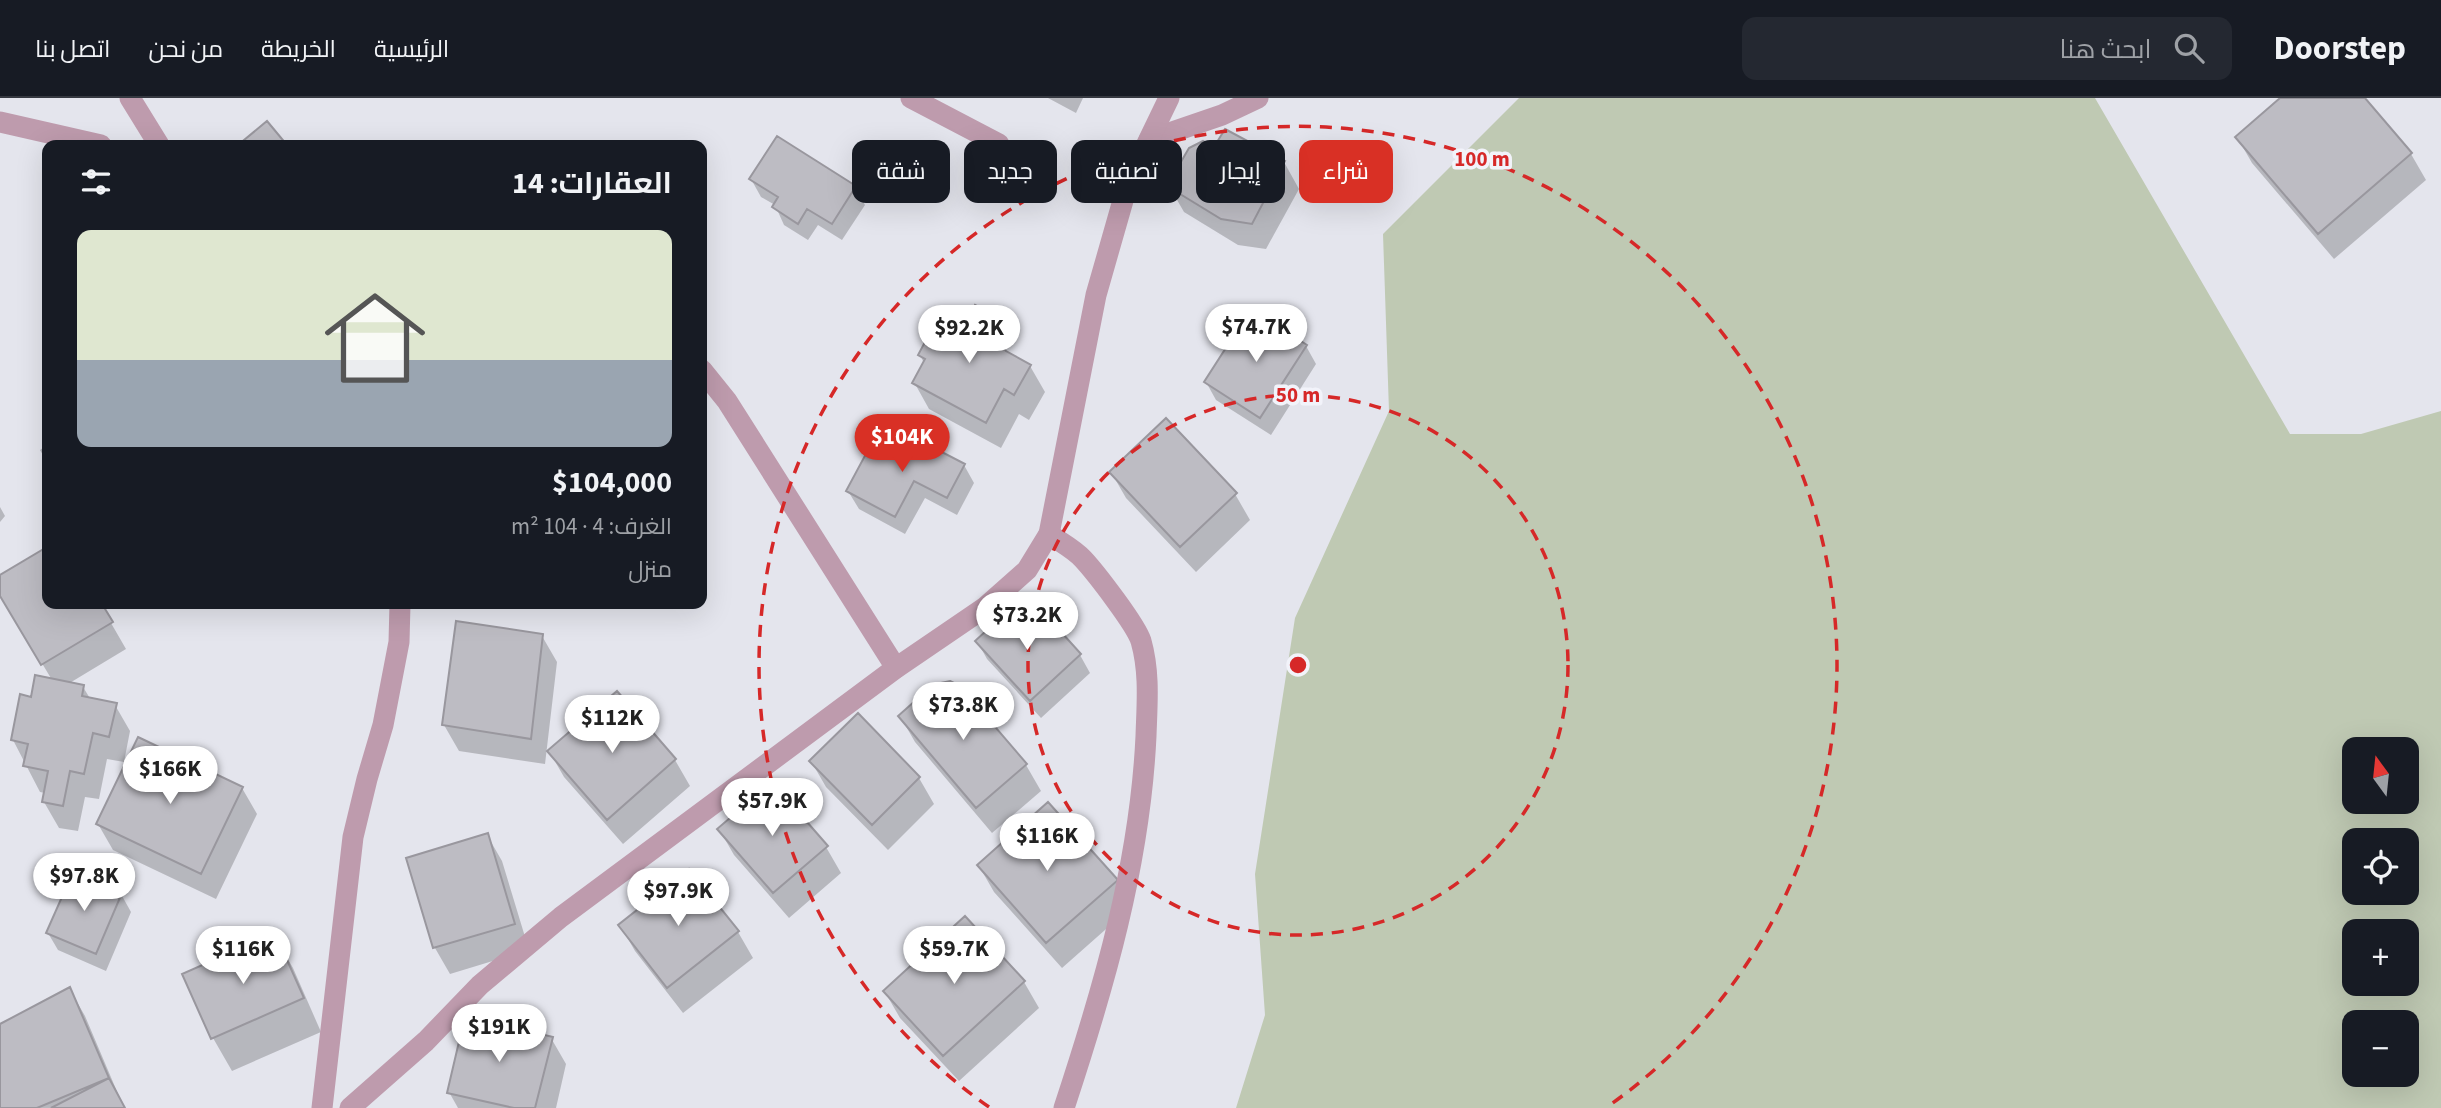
<!DOCTYPE html>
<html lang="ar">
<head>
<meta charset="utf-8">
<style>
  body { margin:0; font-family:"Source Sans 3",Cairo,sans-serif; background:#242831; color:#f1f3f6; direction:rtl; height:100vh; display:flex; flex-direction:column; font-size:26px; white-space:nowrap }
  * { box-sizing:border-box; margin:0 }
  p { font-size:23px; color:#9ea1a6 }
  .icon { flex:none; width:38px; height:38px; fill:none; stroke:currentColor; stroke-width:2; stroke-linecap:round; stroke-linejoin:round }
  .map { position:relative; flex:1; overflow:hidden; direction:ltr }
  .drawer { position:absolute; left:42px; top:42px; width:665px; height:469px; display:flex; flex-direction:column; background:#171b24; border-radius:14px; box-shadow:0 7px 28px #0002; direction:rtl }
  .drawer>* { flex:none }
  .banner { position:absolute; left:728px; top:42px; width:665px; height:63px; direction:rtl; display:flex; gap:14px }
  .needle { width:46px; rotate:345deg }
  .fabs { position:absolute; left:2342px; top:639px; display:grid; gap:14px }
  .fabs a { display:grid; place-items:center; width:77px; height:77px; border-radius:14px; background:#171b24; box-shadow:0 7px 28px #0002; font-size:35px }
  .price { position:absolute; translate:-50% -60px; padding:0 16px; border-radius:24px; background:#fff; color:#222; font-size:23px; line-height:46px; filter:drop-shadow(0 2px 4px #0008) }
  .price::after { content:''; position:absolute; left:50%; top:42px; width:21px; height:16px; margin-left:-10px; background:inherit; clip-path:polygon(0 0,100% 0,50% 100%) }
  .price.selected { background:#d93025; color:#fff }
  ul { padding:0; list-style:none }
  li { display:grid; align-content:center; gap:14px; height:371px; padding:0 35px }
  li span { display:grid; place-items:center; height:217px; border-radius:14px; color:#555 }
  li>.icon { margin-inline-start:auto }
  span .icon { width:126px; height:126px; fill:#fffc; stroke-width:1 }
  li b { font-size:30px }
  h2 { display:flex; justify-content:space-between; align-items:center; height:84px; padding:0 35px; font-size:30px }
  .pill { padding:0 24px; border-radius:14px; background:#171b24; box-shadow:0 7px 28px #0002; font-size:24px; line-height:63px }
  .pill.selected { background:#d93025; color:#fff }
  header { display:flex; align-items:center; gap:42px; box-sizing:border-box; height:98px; padding:0 35px; background:#171b24; border-bottom:2px solid #363941 }
  header strong { font-size:33px }
  nav { display:flex; gap:38px; margin-inline-start:auto; font-size:24px }
  .search { width:490px; height:63px; background:#242831; display:flex; align-items:center; gap:18px; box-sizing:border-box; padding:0 24px; border-radius:14px; color:#9ea1a6; font-size:26px }
  .map>svg:first-child { display:block }
  .green { fill:#bfc9b3; fill-rule:evenodd }
  .shadow { fill:#0003 }
  .building { fill:#bdbcc3; stroke:#99979e; stroke-width:2 }
  .lines { fill:none; stroke-linecap:round; stroke-linejoin:round }
  .minor { stroke:#be9bad; stroke-width:21 }
  .tertiary { stroke:#be9bad; stroke-width:21 }
  .ring { fill:none; stroke:#d62828; stroke-width:3.5; stroke-dasharray:12 9 }
  .centre { fill:#d62828; stroke:#f2f3fa; stroke-width:3.5 }
  .ring-label { font-size:21px; text-anchor:middle; font-weight:bold; fill:#d62828; stroke:#f2f3fa; stroke-width:7; stroke-linejoin:round; paint-order:stroke }
</style>
</head>
<body>
<header>
<strong>Doorstep</strong>
<div class="search"><svg class="icon" aria-label="search" viewBox="0 0 24 24"><circle cx="10" cy="10" r="6"/><path d="M15 15l6 6"/></svg>ابحث هنا</div>
<nav><a>الرئيسية</a><a>الخريطة</a><a>من نحن</a><a>اتصل بنا</a></nav>
</header>
<div class="map">
<svg width="2441" height="1010" viewBox="0 0 2441 1010">
  <rect width="100%" height="100%" fill="#e4e5ed"/>
  <!-- green -->
  <path class="green" d="M1519 0H2095L2290 336H2361L2441 313V1010H1236L1265 917 1255 776 1295 520 1389 313 1383 136ZM2354 651H2406V704H2354ZM2354 742H2406V794H2354ZM2354 833H2406V886H2354ZM2354 924H2406V976H2354Z"/>
  <!-- shadow -->
  <path class="shadow" d="M1048 0H1083L1076 15Z
    M2283 0H2363L2411 56 2426 82 2334 161 2252 65 2237 39Z
    M506 42 513 47H501Z
    M1215 52 1284 64 1299 91 1266 151 1238 147 1184 114 1169 88Z
    M751 81 855 89 865 107 842 142 818 127 808 142 784 127 775 107 761 99Z
    M994 220 1009 246 1004 254 1030 268 1045 294 1029 322 1019 316 1001 350 929 311 914 284 924 265 920 257 958 228Z
    M1306 248 1316 266 1271 337 1216 302 1206 284Z
    M47 347V364L40 352Z
    M907 358 964 367 974 385 957 417 925 400 905 436 859 411 848 393Z
    M1111 374 1235 396 1250 422 1196 474 1126 400Z
    M0 409 5 418 0 424Z
    M47 451V506H100L126 551 68 586 83 589 91 602 115 607 130 633 124 664 107 661 99 701 85 699 78 733 59 730 44 704 45 695 40 694 13 642 32 601 52 582 0 495V479Z
    M1052 527 1080 557 1090 575 1041 620 987 561 977 543 1037 539Z
    M542 538 557 564 545 666 459 653 444 627Z
    M959 589 1026 667 1041 693 992 735 915 644 900 618 932 606Z
    M617 596 675 662 690 688 623 746 564 679 549 653Z
    M858 618 919 680 934 706 888 752 826 689 811 663Z
    M242 690 257 716 216 801 113 752 98 726Z
    M719 731 826 749 841 775 789 820 734 757Z
    M487 737 502 763 529 852 450 876 435 850 408 761Z
    M979 768 1116 783 1131 809 1062 870 994 794Z
    M689 773 738 834 753 860 683 915 635 853 620 827Z
    M121 796 131 814 106 873 58 852 48 835Z
    M965 821 1024 884 1039 910 959 983 900 920 885 894Z
    M274 837 293 870 321 934 232 973 213 940Z
    M70 892 85 918 124 1010H0V928Z
    M551 940 566 966 556 1010H458L449 994Z"/>
  <!-- building -->
  <path class="building" d="M2280 0H2365L2412 55 2318 136 2235 39Z
    M267 23 287 47H238Z
    M1225 31 1285 63 1252 126 1221 121 1167 88 1189 50 1203 43 1214 49Z
    M777 38 856 88 832 126 807 111 798 126 772 109 778 99 749 81Z
    M975 207 995 218 989 229 1006 253 1031 267 1014 297 1004 291 986 325 912 285 925 261 918 257 933 229 951 222 957 225 966 209 973 212Z
    M1251 211 1307 247 1260 320 1204 284Z
    M1166 320 1237 395 1180 449 1109 374Z
    M875 339 907 356 915 340 965 366 947 400 914 383 895 419 846 393Z
    M47 449V506H102L113 524 41 567 0 498V477Z
    M1012 509 1037 537 1052 524 1081 556 1030 603 975 543Z
    M456 523 543 536 531 641 442 627Z
    M35 577 84 587 82 598 117 605 109 639 93 635 84 676 70 673 63 708 42 704 48 673 23 668 28 646 11 642 20 596 31 599Z
    M950 583 960 588 1027 666 976 710 898 618 924 595 931 603 934 591 941 585Z
    M617 593 676 661 607 722 547 653Z
    M858 615 920 679 872 727 809 663Z
    M138 639 243 689 201 776 96 726Z
    M772 684 828 748 773 795 717 731Z
    M1048 704 1118 782 1046 845 977 767Z
    M488 735 515 826 433 850 406 760Z
    M689 771 739 833 667 890 618 827Z
    M73 774 122 795 96 856 46 835Z
    M965 818 1025 883 943 958 883 893Z
    M275 835 304 900 211 941 182 876Z
    M70 889 109 980 37 1010H0V926Z
    M465 918 553 939 535 1010H514L447 995Z
    M109 980 125 1010H51Z"/>
  <g class="lines">
    <!-- minor -->
    <path class="minor" d="M911 0 999 46
      M0 24 101 47
      M1149 42 1222 17 1258 0
      M702 272 727 303 896 570
      M1049 436C1060 444 1074 451 1083 461 1096 475 1136 527 1141 543 1150 575 1147 606 1146 638 1140 766 1104 889 1064 1010"/>
    <!-- tertiary -->
    <path class="tertiary" d="M130 0 159 47
      M322 1010 353 739 367 681 383 627 399 544 400 506
      M350 1010 426 943 480 887 561 819 896 570 984 510 1027 472 1049 436 1096 197 1128 85 1169 0"/>
  </g>
  <!-- distance rings -->
  <g class="ring">
    <circle cx="1298" cy="567" r="270"/>
    <path d="M989 1009A539 539 0 1 1 1607 1009"/>
  </g>
  <circle cx="1298" cy="567" r="10" class="centre"/>
  <g class="ring-label">
    <text x="1482" y="68">100 m</text>
    <text x="1298" y="304">50 m</text>
  </g>
</svg>
<div class="fabs">
<a><svg class="needle" viewBox="-14 -14 28 28"><path d="M0-13l5 13h-10z" fill="#e53935"/><path d="M0 13l5-13h-10z" fill="#9ea1a6"/></svg></a>
<a><svg class="icon" aria-label="locate" viewBox="0 0 24 24"><circle cx="12" cy="12" r="6"/><path d="M12 2v4M12 18v4M2 12h4M18 12h4"/></svg></a>
<a>+</a>
<a>−</a>
</div>
<b class="price" style="left:1256px;top:266px">$74.7K</b>
<b class="price" style="left:969px;top:267px">$92.2K</b>
<b class="price selected" style="left:902px;top:376px">$104K</b>
<b class="price" style="left:1027px;top:554px">$73.2K</b>
<b class="price" style="left:963px;top:644px">$73.8K</b>
<b class="price" style="left:612px;top:657px">$112K</b>
<b class="price" style="left:170px;top:708px">$166K</b>
<b class="price" style="left:772px;top:740px">$57.9K</b>
<b class="price" style="left:1047px;top:775px">$116K</b>
<b class="price" style="left:84px;top:815px">$97.8K</b>
<b class="price" style="left:678px;top:830px">$97.9K</b>
<b class="price" style="left:243px;top:888px">$116K</b>
<b class="price" style="left:954px;top:888px">$59.7K</b>
<b class="price" style="left:499px;top:966px">$191K</b>
<div class="banner">
<a class="pill selected">شراء</a>
<a class="pill">إيجار</a>
<a class="pill">تصفية</a>
<a class="pill">جديد</a>
<a class="pill">شقة</a>
</div>
<section class="drawer">
<h2>العقارات: 14<svg class="icon" aria-label="filters" viewBox="0 0 24 24"><path d="M4 7h16M4 17h16"/><circle cx="9" cy="7" r="2"/><circle cx="15" cy="17" r="2"/></svg></h2>
<ul>
<li><span style="background:linear-gradient(#dfe7d0 60%,#9aa5b1 0)"><svg class="icon" aria-label="home" viewBox="0 0 24 24"><path d="M3 11l9-7 9 7M6 9v11h12V9"/></svg></span><div><b>$104,000</b><p>الغرف: 4 · 104 m²</p><p>منزل</p></div></li>
</ul>
</section>
</div>
</body>
</html>
